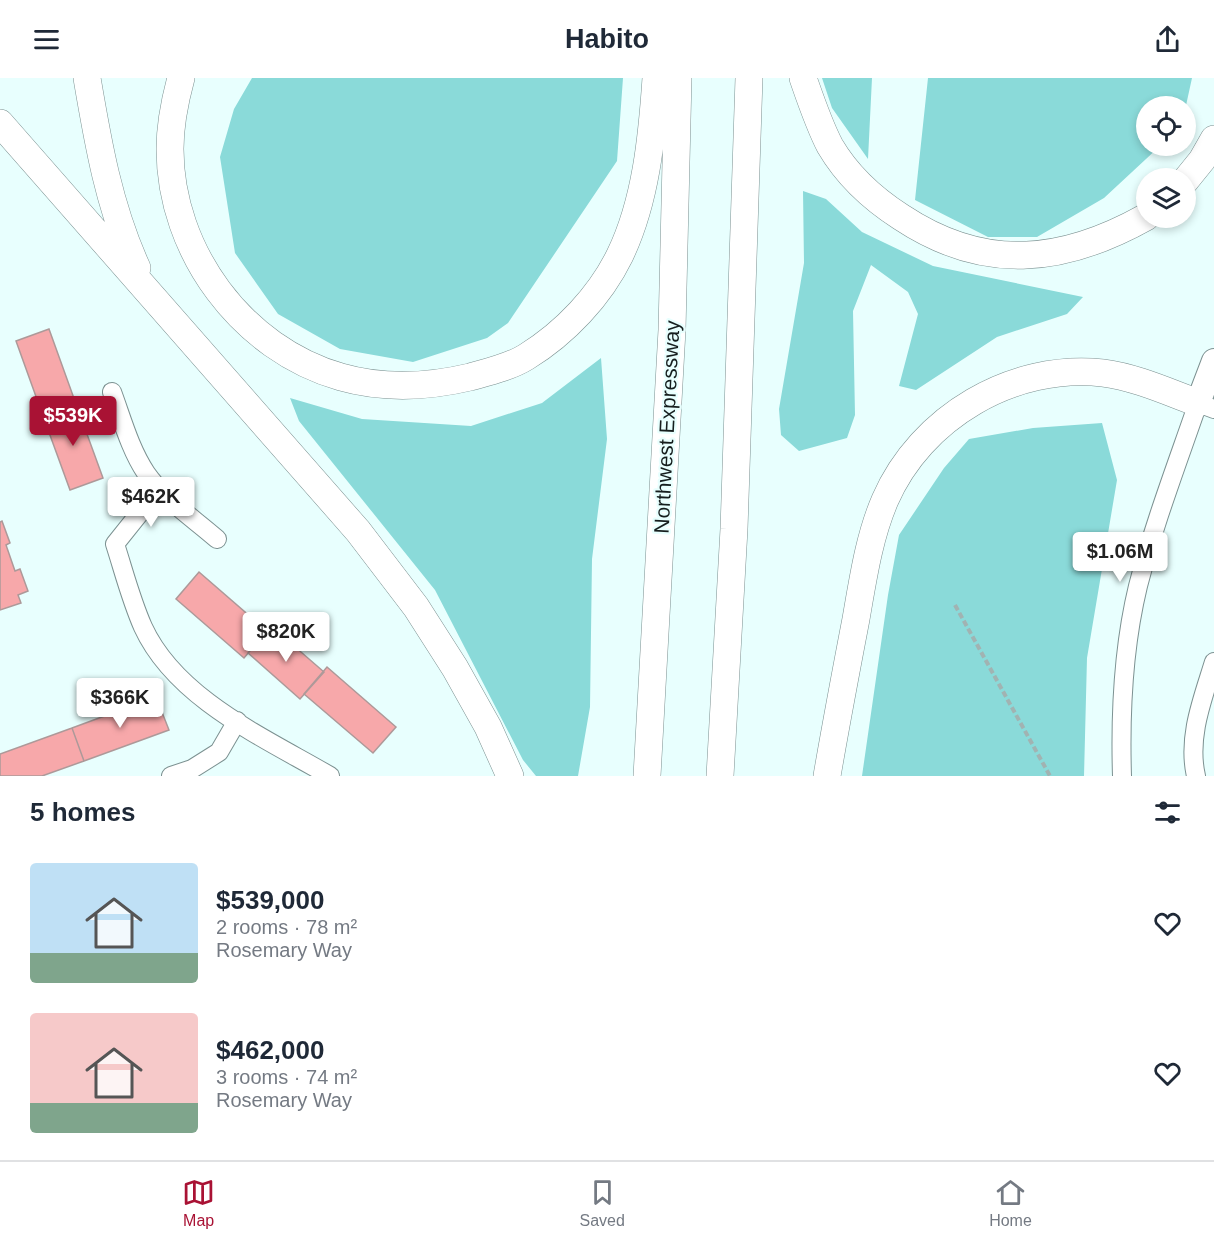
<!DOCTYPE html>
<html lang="en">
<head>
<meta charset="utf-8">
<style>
  body { margin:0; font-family:Arial,sans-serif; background:#f2f2f3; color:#1f2937; height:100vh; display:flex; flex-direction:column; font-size:22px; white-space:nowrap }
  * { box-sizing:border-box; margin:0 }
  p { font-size:20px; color:#747a83 }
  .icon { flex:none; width:33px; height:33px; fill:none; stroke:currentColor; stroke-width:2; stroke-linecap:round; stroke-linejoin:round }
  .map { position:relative; height:698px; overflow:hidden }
  .details { display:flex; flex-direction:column; background:#fff; flex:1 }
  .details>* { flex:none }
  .tools { position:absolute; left:1136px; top:18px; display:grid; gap:12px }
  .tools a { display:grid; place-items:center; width:60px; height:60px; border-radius:50%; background:#fff; box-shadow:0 3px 9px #0003; font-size:30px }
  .price { position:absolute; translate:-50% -51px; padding:0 14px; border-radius:6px; background:#fff; color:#222; font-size:20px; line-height:39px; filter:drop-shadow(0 2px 3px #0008) }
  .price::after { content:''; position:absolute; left:50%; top:36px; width:18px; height:14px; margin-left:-9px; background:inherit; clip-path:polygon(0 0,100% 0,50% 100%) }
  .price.active { background:#a91234; color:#fff }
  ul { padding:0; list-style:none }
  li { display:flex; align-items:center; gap:18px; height:150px; padding:0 30px }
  li span { display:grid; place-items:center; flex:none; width:168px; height:120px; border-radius:6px; color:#555 }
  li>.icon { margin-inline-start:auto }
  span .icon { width:72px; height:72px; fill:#fffc; stroke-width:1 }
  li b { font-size:26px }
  h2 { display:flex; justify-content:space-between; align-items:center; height:72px; padding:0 30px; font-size:26px }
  header { display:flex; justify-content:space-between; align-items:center; height:78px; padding:0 30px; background:#fff; font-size:27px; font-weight:800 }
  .tab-bar { display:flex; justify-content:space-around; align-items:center; height:84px; border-top:2px solid #e0e1e3; background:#fff; font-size:16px; color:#747a83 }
  .tab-bar a { display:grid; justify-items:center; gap:3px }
  .tab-bar .active { color:#a91234 }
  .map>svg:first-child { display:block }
  .green { fill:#8adad9 }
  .building { fill:#f7a8aa; stroke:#ad9999; stroke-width:1.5 }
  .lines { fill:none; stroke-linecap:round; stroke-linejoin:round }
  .minor-casing { stroke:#7c9191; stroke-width:20 }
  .major-casing { stroke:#7c9191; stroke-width:26 }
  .highway-casing { stroke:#7c9191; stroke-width:28 }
  .path { stroke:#a1b3b2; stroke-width:4; stroke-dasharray:6 3; stroke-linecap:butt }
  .minor { stroke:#fff; stroke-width:18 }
  .major { stroke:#fff; stroke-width:24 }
  .highway { stroke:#fff; stroke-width:27 }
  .labels { text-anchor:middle; stroke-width:4.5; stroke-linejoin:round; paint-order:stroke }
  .street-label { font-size:21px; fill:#161e1e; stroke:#e8fffe }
</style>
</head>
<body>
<header><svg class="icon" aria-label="menu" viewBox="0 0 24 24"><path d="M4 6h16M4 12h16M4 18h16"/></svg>Habito<svg class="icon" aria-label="share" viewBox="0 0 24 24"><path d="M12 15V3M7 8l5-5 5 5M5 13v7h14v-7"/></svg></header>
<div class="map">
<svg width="1214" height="698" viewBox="0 0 1214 698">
  <rect width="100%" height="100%" fill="#e8fffe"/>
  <!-- green -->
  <path class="green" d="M252 0H623L617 83 508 245 487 260 413 284 340 271 278 236 235 175 220 79 234 31Z
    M822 0H872L868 81 832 30Z
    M928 0H1192L1185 32V28H1146V68H1160L1104 120 1037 159H988L915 122Z
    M803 113 826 121 862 154 933 188 1083 219 1067 236 997 259 916 312 899 308 918 236 908 214 871 187 853 233 855 337 847 360 799 373 781 357 779 331 804 185Z
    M601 280 607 361 592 481 590 629 578 698H536L523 682 435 512 299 343 290 320 362 341 471 348 542 325Z
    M1102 345 1117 402 1087 580 1084 698H862L888 517 899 457 944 390 969 361 1033 350Z"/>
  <!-- building -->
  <path class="building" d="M49 251 76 326 43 338 16 263Z
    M76 326 103 400 70 412 43 338Z
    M2 443 10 465 6 467 15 493 20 491 28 513 18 517 21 525 0 532V444Z
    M199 494 267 553 244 580 176 521Z
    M271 548 324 594 300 621 248 575Z
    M327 589 396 649 373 675 304 616Z
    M156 619 169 652 84 683 72 650Z
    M72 650 84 683 42 698H0V676Z"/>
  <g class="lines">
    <!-- minor casing -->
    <g class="minor-casing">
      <path id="minor" d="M112 314C122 341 130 371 146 395 164 421 193 440 217 461
        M159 411 115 466C124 494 131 522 143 549 176 621 265 660 330 698
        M171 698 192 691 219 674 237 643
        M1122 698C1120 634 1123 570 1138 508 1154 446 1177 386 1198 325L1214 331
        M1196 698C1187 659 1203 620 1214 584"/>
    </g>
    <!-- major casing -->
    <g class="major-casing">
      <path id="major" d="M1198 325 1214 283"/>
    </g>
    <!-- highway casing -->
    <g class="highway-casing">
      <path id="highway" d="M87 0C98 65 109 129 137 190
        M181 0C175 22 170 48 170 71 170 173 242 271 341 299 383 311 428 309 470 299 488 294 510 289 526 279 565 255 600 218 620 177 646 123 652 59 656 0
        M803 0C811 23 819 47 830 68 847 97 873 121 901 139 984 194 1062 186 1146 139
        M0 45 358 453 416 529 455 590 488 649 510 698
        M1185 103 1202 82 1214 61
        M647 698 672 252 678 0
        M720 698 734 451 749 0
        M827 698C836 646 846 593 856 541 863 501 869 459 885 422 921 339 1013 285 1103 295 1135 299 1168 314 1198 325"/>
    </g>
    <!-- path -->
    <path class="path" d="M955 527 1050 698"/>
    <!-- minor -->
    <use href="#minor" class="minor"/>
    <!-- major -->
    <use href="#major" class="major"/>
    <!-- highway -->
    <use href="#highway" class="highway"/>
  </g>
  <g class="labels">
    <!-- street labels -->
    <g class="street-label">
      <text transform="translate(667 349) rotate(-87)" y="7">Northwest Expressway</text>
    </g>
  </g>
</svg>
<div class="tools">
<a><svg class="icon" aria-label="locate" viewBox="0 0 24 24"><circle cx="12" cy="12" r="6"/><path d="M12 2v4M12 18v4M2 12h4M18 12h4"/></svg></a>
<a><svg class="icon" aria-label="layers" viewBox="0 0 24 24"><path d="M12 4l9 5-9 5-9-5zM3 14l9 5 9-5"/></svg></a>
</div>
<b class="price active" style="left:73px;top:369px">$539K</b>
<b class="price" style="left:151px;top:450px">$462K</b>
<b class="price" style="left:1120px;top:505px">$1.06M</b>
<b class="price" style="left:286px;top:585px">$820K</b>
<b class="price" style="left:120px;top:651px">$366K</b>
</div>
<section class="details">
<h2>5 homes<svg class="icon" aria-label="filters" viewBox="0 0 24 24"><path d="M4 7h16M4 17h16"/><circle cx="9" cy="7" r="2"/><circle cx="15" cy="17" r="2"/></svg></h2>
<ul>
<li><span style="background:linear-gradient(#bfe0f5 75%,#7fa58c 0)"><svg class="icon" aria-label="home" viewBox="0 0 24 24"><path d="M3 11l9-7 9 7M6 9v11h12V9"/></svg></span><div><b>$539,000</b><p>2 rooms · 78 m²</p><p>Rosemary Way</p></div><svg class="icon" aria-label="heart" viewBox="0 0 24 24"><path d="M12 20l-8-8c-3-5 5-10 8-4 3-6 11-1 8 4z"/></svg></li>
<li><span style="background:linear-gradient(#f6c9c9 75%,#7fa58c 0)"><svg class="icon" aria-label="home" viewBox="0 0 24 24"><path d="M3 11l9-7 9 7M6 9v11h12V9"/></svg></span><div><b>$462,000</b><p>3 rooms · 74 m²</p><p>Rosemary Way</p></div><svg class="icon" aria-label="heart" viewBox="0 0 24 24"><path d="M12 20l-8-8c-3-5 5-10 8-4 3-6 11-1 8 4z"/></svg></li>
</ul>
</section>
<nav class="tab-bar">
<a class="active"><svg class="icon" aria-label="map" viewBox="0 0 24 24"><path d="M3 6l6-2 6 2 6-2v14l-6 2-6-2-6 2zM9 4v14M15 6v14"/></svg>Map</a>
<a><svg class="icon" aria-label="saved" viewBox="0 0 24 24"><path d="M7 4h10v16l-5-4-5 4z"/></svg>Saved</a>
<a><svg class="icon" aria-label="home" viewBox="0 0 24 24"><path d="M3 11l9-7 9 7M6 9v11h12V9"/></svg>Home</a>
</nav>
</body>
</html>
